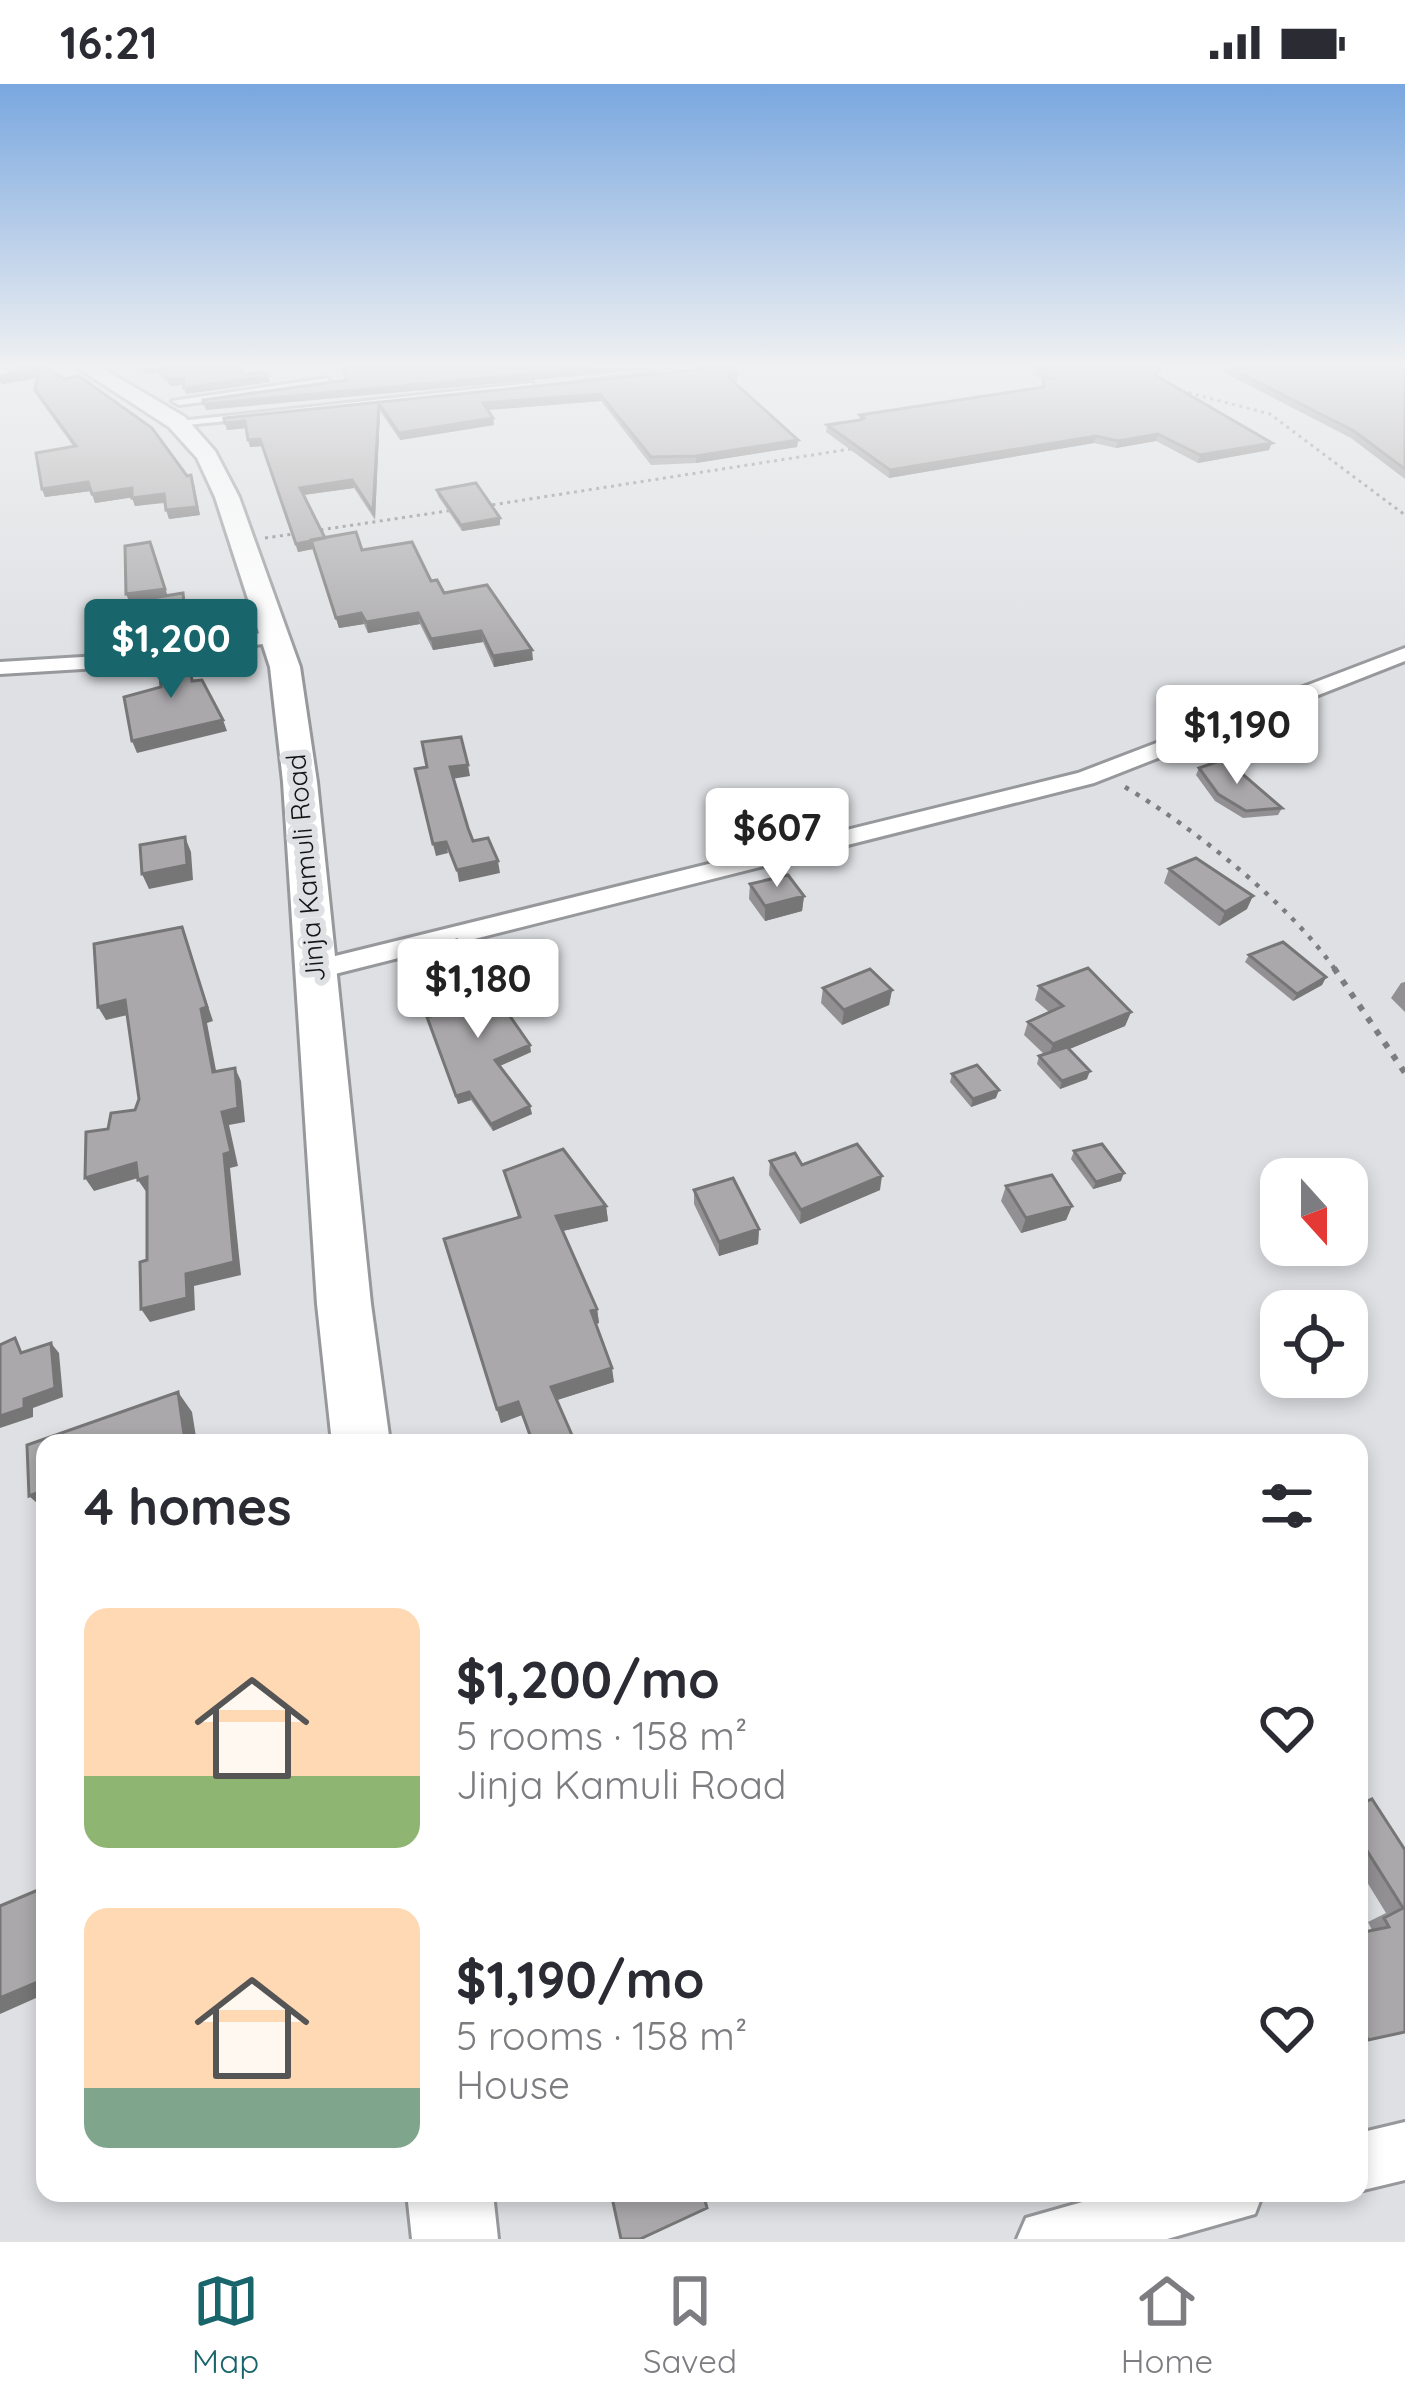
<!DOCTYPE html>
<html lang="en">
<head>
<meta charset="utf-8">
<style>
  body { margin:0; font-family:Quicksand,sans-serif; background:#f7f7f7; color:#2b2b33; height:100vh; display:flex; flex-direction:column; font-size:45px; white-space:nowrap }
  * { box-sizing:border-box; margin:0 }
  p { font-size:39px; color:#7c7c81 }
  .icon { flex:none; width:66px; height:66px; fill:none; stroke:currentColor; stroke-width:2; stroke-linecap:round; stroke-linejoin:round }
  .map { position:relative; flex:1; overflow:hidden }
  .details { position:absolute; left:36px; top:1350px; width:1332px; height:768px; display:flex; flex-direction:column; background:#fff; border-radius:24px; box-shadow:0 6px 18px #0003 }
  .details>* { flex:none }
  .needle { width:78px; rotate:159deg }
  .tools { position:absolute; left:1260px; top:1074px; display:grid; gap:24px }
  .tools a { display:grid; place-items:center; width:108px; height:108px; border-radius:24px; background:#fff; box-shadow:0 6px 18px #0003; font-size:60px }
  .price { position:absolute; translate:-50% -102px; padding:0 27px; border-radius:12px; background:#fff; color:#222; font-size:39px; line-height:78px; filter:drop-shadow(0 3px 6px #0008) }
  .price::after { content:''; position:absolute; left:50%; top:72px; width:36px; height:27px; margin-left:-18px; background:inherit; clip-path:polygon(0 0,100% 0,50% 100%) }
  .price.current { background:#18666b; color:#fff }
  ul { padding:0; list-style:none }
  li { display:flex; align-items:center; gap:36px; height:300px; padding:0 48px }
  li span { display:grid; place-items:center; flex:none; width:336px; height:240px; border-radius:24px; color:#555 }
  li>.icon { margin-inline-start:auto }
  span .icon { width:144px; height:144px; fill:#fffc; stroke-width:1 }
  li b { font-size:51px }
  h2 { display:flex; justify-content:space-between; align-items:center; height:144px; padding:0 48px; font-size:51px }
  .status { display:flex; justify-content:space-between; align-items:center; height:84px; padding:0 60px; background:#fff; direction:ltr }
  .status svg { height:33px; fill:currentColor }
  .dock { display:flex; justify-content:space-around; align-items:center; height:168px; border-top:3px solid #e1e1e2; background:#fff; font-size:33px; color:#7c7c81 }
  .dock a { display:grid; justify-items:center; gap:6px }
  .dock .current { color:#18666b }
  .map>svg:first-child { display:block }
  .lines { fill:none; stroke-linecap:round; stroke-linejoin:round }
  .minor-casing { stroke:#97989b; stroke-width:6 }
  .tertiary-casing { stroke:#97989b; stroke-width:6 }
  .secondary-casing { stroke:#97989b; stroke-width:6 }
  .path-far2 { stroke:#7c7d7f; stroke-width:3; stroke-dasharray:3 4.5; stroke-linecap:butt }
  .path-far1 { stroke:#7c7d7f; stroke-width:4.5; stroke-dasharray:4.5 8; stroke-linecap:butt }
  .path { stroke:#7c7d7f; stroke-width:6; stroke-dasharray:6 9; stroke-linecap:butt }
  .minor { fill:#fff; fill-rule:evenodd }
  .tertiary { fill:#fff; fill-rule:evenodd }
  .secondary { fill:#fff; fill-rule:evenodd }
  .wall { fill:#929092 }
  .shaded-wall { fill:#777677 }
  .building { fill:#aaa8aa; stroke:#777677; stroke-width:3 }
  .labels { text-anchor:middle; stroke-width:12; stroke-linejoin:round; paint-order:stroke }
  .far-street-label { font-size:27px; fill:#141415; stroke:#dee0e3 }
</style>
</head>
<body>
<div class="status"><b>16:21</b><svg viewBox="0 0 49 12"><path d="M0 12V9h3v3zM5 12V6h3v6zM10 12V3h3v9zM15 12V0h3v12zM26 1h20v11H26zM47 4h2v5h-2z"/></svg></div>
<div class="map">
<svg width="1405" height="2155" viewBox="0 0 1405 2155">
  <rect width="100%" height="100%" fill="#dee0e3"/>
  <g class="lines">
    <!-- minor casing -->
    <g class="minor-casing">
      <path id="minor" d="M685 284H737L589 302 582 298Z
        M327 294 332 301 179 321 172 317Z
        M532 299 537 306 177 342 170 338Z
        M276 547 283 549V557L99 584 0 590V578L99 572Z
        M1405 564V577L1094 699 315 895 301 886 315 877 1078 689Z
        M1405 2038V2096L1359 2107V2049Z
        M1114 2109H1263L1255 2130 1167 2155H1017L1026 2134Z"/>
    </g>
    <!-- tertiary casing -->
    <g class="tertiary-casing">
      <path id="tertiary" d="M39 284 37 288 0 296V286Z"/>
    </g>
    <!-- secondary casing -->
    <g class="secondary-casing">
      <path id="secondary" d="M78 284H102L185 333 215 367 239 413 300 583 317 698 371 1220 390 1359H332L317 1220 283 698 270 583 215 413 197 374 169 343Z
        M407 2109H493L498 2155H412Z"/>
    </g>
    <!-- path-far2 -->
    <path class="path-far2" d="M1152 288 1178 284
      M1174 305 1270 330 1405 431
      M485 422 857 364
      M313 447 454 426
      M265 454 300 449"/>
    <!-- path-far1 -->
    <path class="path-far1" d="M1125 703C1194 744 1291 821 1336 887"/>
    <!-- path -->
    <path class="path" d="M1334 884 1405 989"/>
    <!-- minor -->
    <use href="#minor" class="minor"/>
    <!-- tertiary -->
    <use href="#tertiary" class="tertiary"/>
    <!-- secondary -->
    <use href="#secondary" class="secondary"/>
  </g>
  <!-- wall -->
  <path class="wall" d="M26 284 187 392 194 400 200 431 169 435 165 419 135 422 132 413 95 419 91 407 45 413 42 405 73 362 38 313 35 306 37 294 2 300Z
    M134 284H241L243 291 268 292 270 298 186 310 184 300 171 302 157 288 145 290Z
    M1028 284H1160L1156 292 1269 366 1198 379 1156 357 1116 364 1094 359 889 394 826 348 827 341 859 336 860 331 1042 304 1043 296 1027 286Z
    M1215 284H1401L1405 287V395L1351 354Z
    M737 290V297H733L798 356 797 363 696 379 651 381 601 317 488 326 493 334 494 341 400 356 380 327 375 436 354 404 304 411 325 454 362 466 431 497 444 509 533 576 494 583 483 558 433 566 420 540 368 549 364 540 339 544 313 465 298 468 262 362 250 363 246 344 227 346 224 334Z
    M437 406 500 441 462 447 438 412Z
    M1199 684 1282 724 1278 731 1243 734 1215 717 1196 691Z
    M1169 785 1247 825 1219 842 1164 799Z
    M750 800 804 812 802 827 765 837 749 815Z
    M440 860 531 968 500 982 532 1030 493 1047 471 1016 458 1020 429 940 466 923Z
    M1249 871 1326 893 1322 901 1293 917 1245 878Z
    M1405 898V928L1391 914 1401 899Z
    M1039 902 1131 928 1125 942 1069 965 1087 995 1060 1005 1037 980 1039 972 1044 970 1024 951 1028 938 1049 928 1035 916Z
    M823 904 892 906 889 921 842 941 821 919Z
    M952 990 996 1014 971 1023 950 998Z
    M1074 1067 1121 1097 1093 1105 1071 1075Z
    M770 1077 802 1081 880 1106 800 1140 769 1091Z
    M504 1087 606 1122 608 1137 562 1147 597 1225 599 1239 596 1240 614 1298 557 1316 575 1359H531L522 1331 501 1339 444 1155 518 1133Z
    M1006 1102 1072 1122 1066 1136 1021 1149 1001 1117Z
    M694 1106 759 1145 758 1160 719 1172 694 1120Z
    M1359 1721 1405 1766V1948L1359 1957V1849L1372 1846 1368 1838 1386 1829 1359 1785Z"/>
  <!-- shaded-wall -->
  <path class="shaded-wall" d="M143 284H156L157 288 145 290Z
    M594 284H665L206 326 204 320Z
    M39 286 42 293 2 300 0 296V292Z
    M268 292 270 298 186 310 184 304Z
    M183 294 185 300 171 302 169 295Z
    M600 310 601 317 484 326 483 319Z
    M379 320 380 327 375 436 373 428Z
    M493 334 494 341 400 356 399 349Z
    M245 337 247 344 227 346 225 339Z
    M1158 350 1156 357 1116 364 1118 357Z
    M1096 352 1094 359 889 394 890 386Z
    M260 355 262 362 250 363 248 356Z
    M798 356 797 363 696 379V372Z
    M1272 359 1269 366 1198 379 1200 371Z
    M191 391 200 431 169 435 166 426Z
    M352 396 354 404 302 411 300 404Z
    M88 398 91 407 45 413 42 405Z
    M132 404 135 413 95 419 92 410Z
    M164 410 167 418 135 422 132 414Z
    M500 434V441L462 447 461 441Z
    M311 457 313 465 298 468 296 460Z
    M150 458 170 519 132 524 126 510Z
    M183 509 187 520 190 555 158 559 154 548Z
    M361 529 364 540 339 544 336 534Z
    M418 529 420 540 368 549 366 538Z
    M481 547 483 558 433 566 431 555Z
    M532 566 533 576 494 583 493 572Z
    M223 636 227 647 137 669 132 657Z
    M468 681 470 692 452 695 450 683Z
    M185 753 191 768 193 796 149 805 142 790Z
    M446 758 448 769 436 772 433 760Z
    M498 777 500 789 459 798 457 786Z
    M804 812 802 827 765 837V822Z
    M1253 812 1247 825 1219 842 1225 828Z
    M182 843 213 937 207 939 219 1002 213 988Z
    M1326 893 1322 901 1293 917 1297 910Z
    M892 906 889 921 842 941 844 926Z
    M125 916 132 930 106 936 98 923Z
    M1131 928 1125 942 1048 974 1053 960Z
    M530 961 531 968 497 983 495 976Z
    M235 984 241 997 245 1038 229 1041 238 1082 230 1084 241 1191 194 1202 195 1226 150 1238 141 1225 186 1190 224 1070 222 1028Z
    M1090 987 1087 995 1060 1005 1062 997Z
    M999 1006 996 1014 971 1023 973 1015Z
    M469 1008 471 1016 458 1020 456 1012Z
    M530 1022 532 1030 493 1047 491 1040Z
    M136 1079 145 1092 94 1107 85 1094Z
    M1124 1089 1121 1097 1093 1105 1096 1098Z
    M882 1092 880 1106 800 1140 801 1126Z
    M147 1093V1109L138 1096Z
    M606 1122 608 1137 558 1148 556 1132Z
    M1072 1122 1066 1136 1021 1149 1026 1134Z
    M759 1145 758 1160 719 1172V1158Z
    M597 1225 599 1239 593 1241 591 1227Z
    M51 1259 59 1269 63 1313 33 1324V1333L0 1344V1332L24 1315Z
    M612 1284 614 1298 554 1317 551 1303Z
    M178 1308 192 1328 197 1359H178Z
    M518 1318 522 1331 501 1339 497 1325Z
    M45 1406V1426L29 1412Z
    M45 1895V1910L0 1930V1914Z"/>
  <!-- building -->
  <path class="building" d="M26 284H46L64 295 79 292 152 344 187 392 191 391 197 423 166 426 164 410 132 414V404L92 410 88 398 42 405 36 369 76 362 35 306 39 286 0 292Z
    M158 284H241L243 291 264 288 268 292 184 304 183 294 169 295Z
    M342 284H594L204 320 203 316 347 296Z
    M712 284H731L737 290 726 291 798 356 696 372 651 373 600 310 483 319 493 334 399 349 379 320 373 428 352 396 300 404 325 454 296 460 260 355 248 356 245 337 225 339 224 334Z
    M1037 284H1159L1155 291 1272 359 1200 371 1158 350 1118 357 1096 352 890 386 827 341 860 336 864 334 860 331 1044 303 1043 294H1053Z
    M1230 284H1401L1405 287V385L1354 347Z
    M476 399 500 434 461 441 437 406Z
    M356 448 362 466 412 458 431 497 437 496 444 509 487 501 532 566 493 572 481 547 431 555 418 529 366 538 361 529 336 534 311 456Z
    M150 458 165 505 126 510 125 462Z
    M183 509 186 543 154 548 152 514Z
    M188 564 192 597 202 596 223 636 132 657 124 613 161 603 158 568Z
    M461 653 468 681 450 683 468 744 473 757 488 754 498 777 457 786 446 758 433 760 415 685 427 683 422 658Z
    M1225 675 1282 724 1246 727 1218 710 1199 684Z
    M185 753 187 781 142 790 140 761Z
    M1196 774 1253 812 1225 828 1169 785Z
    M788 791 804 812 765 822 750 800Z
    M182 843 207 923 201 925 213 988 235 984 238 1024 222 1028 231 1068 224 1070 234 1178 186 1190 187 1214 141 1225 140 1178 147 1176V1093L138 1096 136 1079 85 1094 86 1048 108 1045 111 1029 135 1026 139 1015 125 916 98 923 94 860Z
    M457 856 530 961 495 976 530 1022 491 1040 469 1008 456 1012 427 933 467 922 440 860Z
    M1283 858 1326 893 1297 910 1249 871Z
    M1088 884 1131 928 1053 960 1028 938 1063 922 1039 902Z
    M870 885 892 906 844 926 823 904Z
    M1067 963 1090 987 1062 997 1039 972Z
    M977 981 999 1006 973 1015 952 990Z
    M857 1060 882 1092 801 1126 770 1077 795 1069 802 1081Z
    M1102 1060 1124 1089 1096 1098 1074 1067Z
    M563 1065 606 1122 556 1132 597 1225 591 1227 612 1284 551 1303 575 1358 533 1359 518 1318 497 1325 444 1155 520 1133 504 1087Z
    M1052 1091 1072 1122 1026 1134 1006 1102Z
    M733 1094 759 1145 719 1158 694 1106Z
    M15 1254 21 1269 51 1259 55 1304 24 1315V1324L0 1332V1261Z
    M178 1308 185 1357 178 1359H45V1406L29 1412 27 1361Z
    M1372 1715 1405 1766V1948L1368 1956 1359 1935V1849L1389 1843 1384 1834 1403 1824 1359 1754V1721Z
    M45 1803V1895L0 1914V1822Z
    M611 2109H703L707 2124 640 2155H621Z"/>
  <!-- sky -->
  <linearGradient id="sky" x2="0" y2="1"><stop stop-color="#79a7df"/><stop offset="0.48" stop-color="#f0f1f2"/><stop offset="1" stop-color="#f0f1f2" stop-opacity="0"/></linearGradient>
  <rect width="1405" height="586" fill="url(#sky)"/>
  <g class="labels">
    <!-- far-street labels -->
    <g class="far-street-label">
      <text transform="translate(306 784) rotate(-95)" y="9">Jinja Kamuli Road</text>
    </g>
  </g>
</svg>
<div class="tools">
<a><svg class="needle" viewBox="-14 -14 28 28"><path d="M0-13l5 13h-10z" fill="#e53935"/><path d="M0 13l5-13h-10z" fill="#7c7c81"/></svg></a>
<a><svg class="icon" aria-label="locate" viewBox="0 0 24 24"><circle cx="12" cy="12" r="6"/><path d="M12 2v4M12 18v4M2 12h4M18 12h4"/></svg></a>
</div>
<b class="price current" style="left:171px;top:617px">$1,200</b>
<b class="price" style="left:1237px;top:703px">$1,190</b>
<b class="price" style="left:777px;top:806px">$607</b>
<b class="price" style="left:478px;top:957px">$1,180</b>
<section class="details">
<h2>4 homes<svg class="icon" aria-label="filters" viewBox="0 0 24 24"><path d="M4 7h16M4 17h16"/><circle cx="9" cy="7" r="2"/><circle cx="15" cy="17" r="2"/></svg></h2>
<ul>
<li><span style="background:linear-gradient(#ffd9b3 70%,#8fb573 0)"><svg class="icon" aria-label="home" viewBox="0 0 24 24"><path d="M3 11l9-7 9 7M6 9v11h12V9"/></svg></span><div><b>$1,200/mo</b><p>5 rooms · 158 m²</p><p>Jinja Kamuli Road</p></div><svg class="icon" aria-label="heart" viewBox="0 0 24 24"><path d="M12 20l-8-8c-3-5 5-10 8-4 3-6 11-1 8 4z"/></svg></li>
<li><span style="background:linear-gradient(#ffd9b3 75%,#7fa58c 0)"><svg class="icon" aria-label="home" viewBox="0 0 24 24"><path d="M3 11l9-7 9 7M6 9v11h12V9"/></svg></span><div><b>$1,190/mo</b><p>5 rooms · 158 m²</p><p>House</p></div><svg class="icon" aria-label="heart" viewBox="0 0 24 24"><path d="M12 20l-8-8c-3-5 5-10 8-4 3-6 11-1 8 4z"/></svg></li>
</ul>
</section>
</div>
<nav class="dock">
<a class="current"><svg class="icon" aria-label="map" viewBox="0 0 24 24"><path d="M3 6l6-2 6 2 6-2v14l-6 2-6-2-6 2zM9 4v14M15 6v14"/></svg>Map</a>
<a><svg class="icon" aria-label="saved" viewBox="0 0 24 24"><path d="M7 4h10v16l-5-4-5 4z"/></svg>Saved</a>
<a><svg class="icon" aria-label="home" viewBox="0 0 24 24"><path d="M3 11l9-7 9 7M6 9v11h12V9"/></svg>Home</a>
</nav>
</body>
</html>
